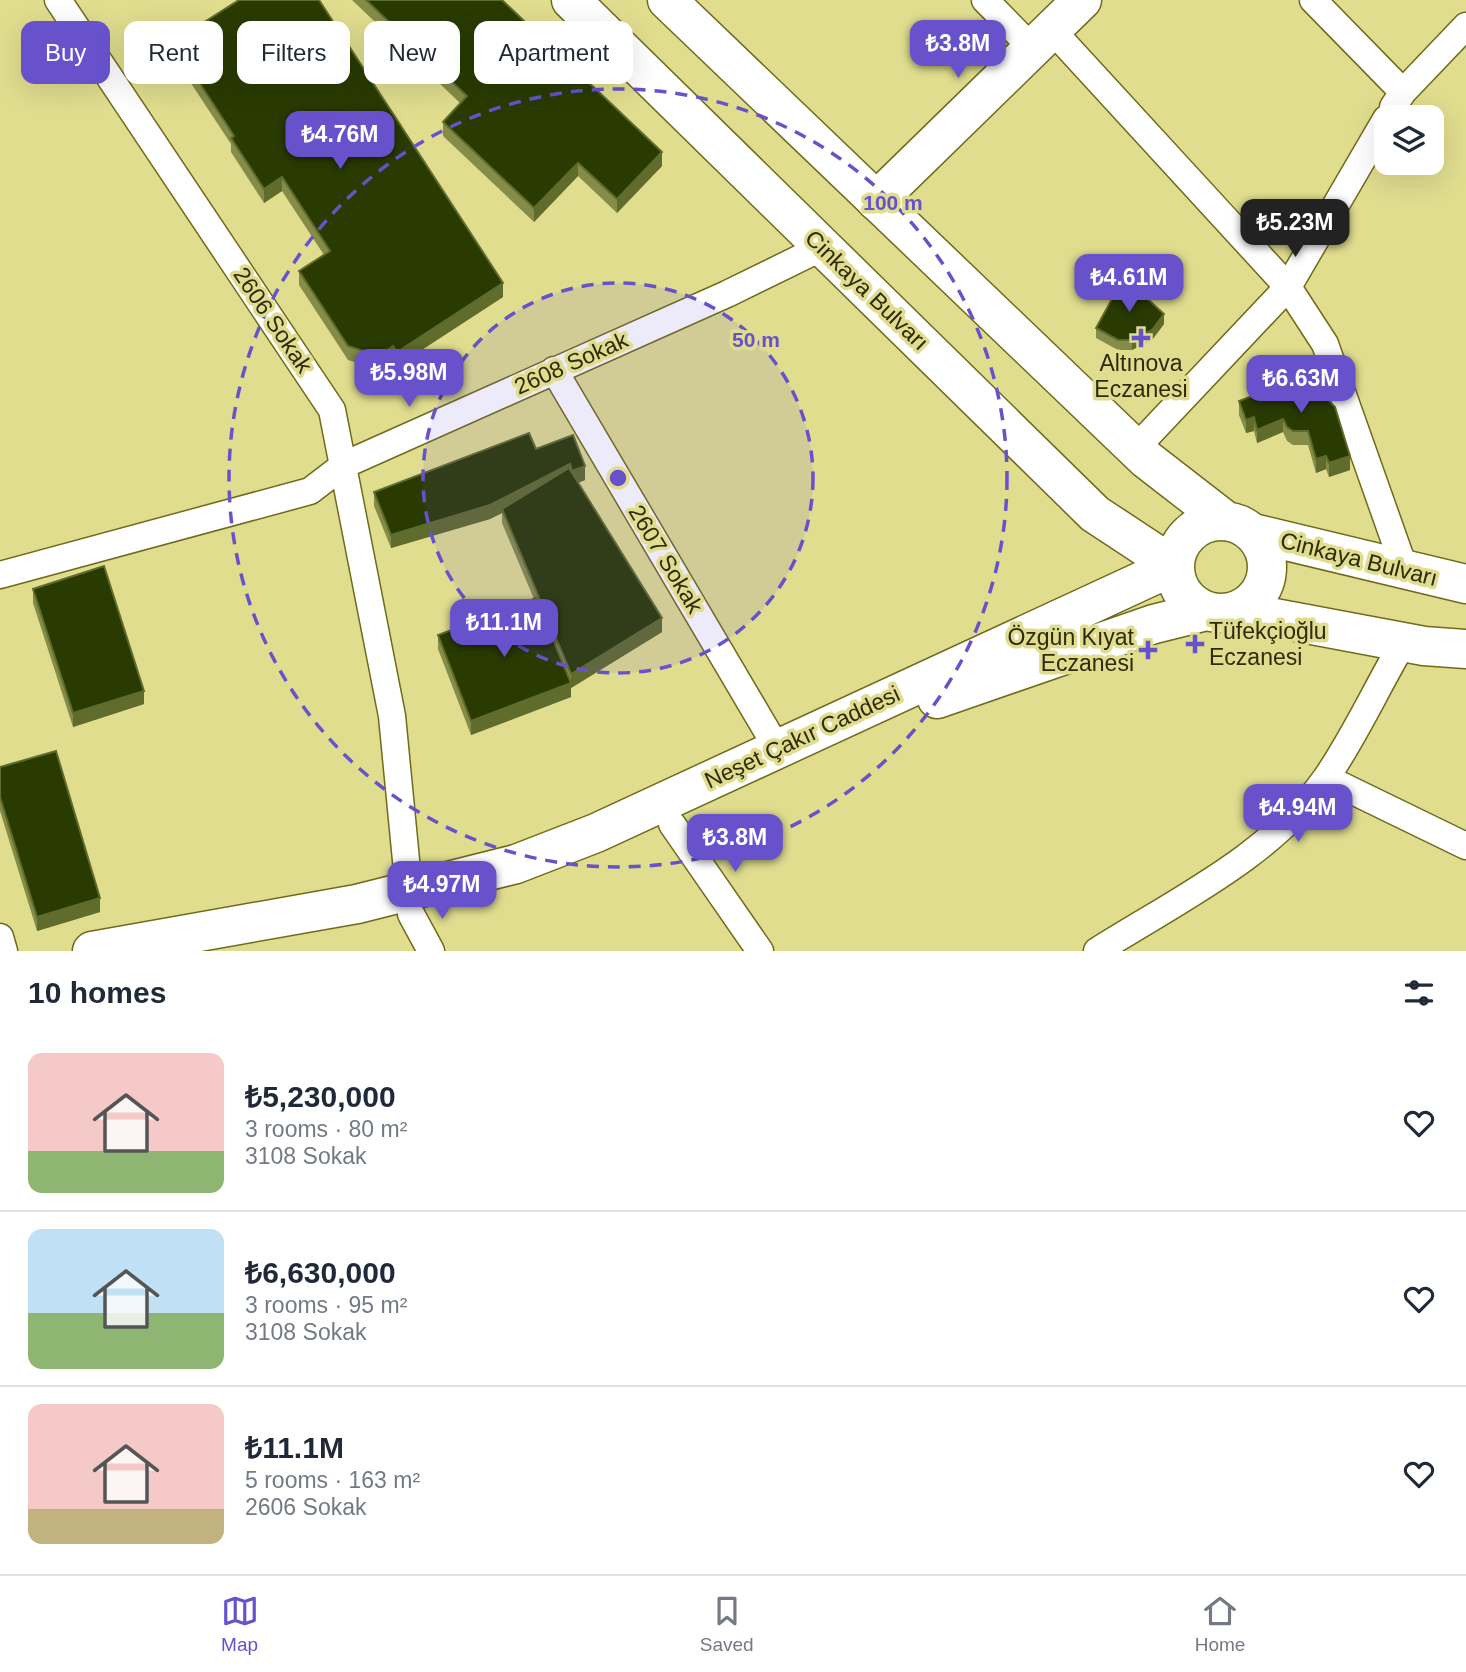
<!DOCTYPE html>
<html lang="en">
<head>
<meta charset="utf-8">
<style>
  body { margin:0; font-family:Arial,sans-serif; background:#f2f2f3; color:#1f2937; height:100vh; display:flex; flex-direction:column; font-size:26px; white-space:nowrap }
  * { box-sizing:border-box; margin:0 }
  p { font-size:23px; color:#747a83 }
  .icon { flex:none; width:38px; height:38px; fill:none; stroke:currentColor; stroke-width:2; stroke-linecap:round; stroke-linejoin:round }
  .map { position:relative; height:951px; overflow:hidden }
  .side { display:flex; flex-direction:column; background:#fff; flex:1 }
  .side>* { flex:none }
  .top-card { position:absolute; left:21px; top:21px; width:700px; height:63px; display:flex; gap:14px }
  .fabs { position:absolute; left:1374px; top:105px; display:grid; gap:14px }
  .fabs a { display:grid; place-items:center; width:70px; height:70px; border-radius:14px; background:#fff; box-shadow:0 7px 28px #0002; font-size:35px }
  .price { position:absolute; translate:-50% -60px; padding:0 16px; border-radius:14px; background:#6752cc; color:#fff; font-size:23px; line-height:46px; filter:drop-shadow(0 2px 4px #0008) }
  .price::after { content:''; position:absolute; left:50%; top:42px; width:21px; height:16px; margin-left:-10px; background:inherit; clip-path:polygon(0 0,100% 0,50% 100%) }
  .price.current { background:#222; color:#fff }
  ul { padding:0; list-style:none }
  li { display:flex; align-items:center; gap:21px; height:175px; padding:0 28px }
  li+li { border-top:2px solid #e0e1e3 }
  li span { display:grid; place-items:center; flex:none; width:196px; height:140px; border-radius:14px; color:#555 }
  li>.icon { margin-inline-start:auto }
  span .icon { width:84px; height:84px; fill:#fffc; stroke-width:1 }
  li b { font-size:30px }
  h2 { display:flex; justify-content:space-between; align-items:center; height:84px; padding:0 28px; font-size:30px }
  .pill { padding:0 24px; border-radius:14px; background:#fff; box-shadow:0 7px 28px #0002; font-size:24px; line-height:63px }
  .pill.current { background:#6752cc; color:#fff }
  .menu { display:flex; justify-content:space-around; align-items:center; height:98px; border-top:2px solid #e0e1e3; background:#fff; font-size:19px; color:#747a83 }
  .menu a { display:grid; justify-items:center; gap:4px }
  .menu .current { color:#6752cc }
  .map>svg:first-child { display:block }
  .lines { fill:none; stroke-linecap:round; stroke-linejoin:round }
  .street-casing { stroke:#6f6b1b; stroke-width:29 }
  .secondary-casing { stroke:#6f6b1b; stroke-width:41 }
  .primary-casing { stroke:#6f6b1b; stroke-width:41 }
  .street { stroke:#fff; stroke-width:26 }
  .secondary { stroke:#fff; stroke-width:38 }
  .primary { stroke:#fff; stroke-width:38 }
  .wall { fill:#848c48 }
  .shaded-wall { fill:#606c2b }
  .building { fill:#293b00; stroke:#606c2b; stroke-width:2 }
  .ring { fill:none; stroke:#6752cc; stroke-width:3.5; stroke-dasharray:12 9 }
  .poi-dot { fill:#6752cc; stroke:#e0dd8f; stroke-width:2.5 }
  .labels { text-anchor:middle; stroke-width:7; stroke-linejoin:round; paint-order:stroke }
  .street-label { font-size:23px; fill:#2d2b0b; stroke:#e0dd8f }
  .poi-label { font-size:23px; fill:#2d2b0b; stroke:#e0dd8f }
  .centre { fill:#6752cc; stroke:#e0dd8f; stroke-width:3.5 }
  .ring-label { font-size:21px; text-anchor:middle; font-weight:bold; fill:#6752cc; stroke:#e0dd8f; stroke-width:7; stroke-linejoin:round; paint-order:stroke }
</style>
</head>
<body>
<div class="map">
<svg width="1466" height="951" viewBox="0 0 1466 951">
  <rect width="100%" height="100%" fill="#e0dd8f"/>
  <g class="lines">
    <!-- street casing -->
    <g class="street-casing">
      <path id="street" d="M58 0 332 410 392 716 409 891
        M985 0 1033 49
        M1313 0 1403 92
        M1052 30 1288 287 1325 344 1405 570
        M1393 107 1403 92 1466 26
        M554 370 777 748
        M1135 449 1288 287 1386 119
        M0 575 310 491 344 465 727 294 823 247
        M1326 778 1466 846
        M672 824 760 951
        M411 914 431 951
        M0 937 4 951
        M1097 951C1176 901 1271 856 1326 778 1355 736 1377 687 1403 643"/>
    </g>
    <!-- secondary casing -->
    <g class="secondary-casing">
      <path id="secondary" d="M876 201 1082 0"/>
    </g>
    <!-- primary casing -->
    <g class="primary-casing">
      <path id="primary" d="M571 0 1095 514 1174 566
        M667 0 1146 459 1226 521
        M1175 567a46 46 0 1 1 92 0a46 46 0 1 1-92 0Z
        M1253 533 1466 584
        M1237 611 1424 646 1466 649
        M937 699 1154 624 1206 611
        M92 951 357 904 516 864 596 833 1174 566"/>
    </g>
    <!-- street -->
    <use href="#street" class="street"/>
    <!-- secondary -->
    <use href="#secondary" class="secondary"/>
    <!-- primary -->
    <use href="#primary" class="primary"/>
  </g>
  <!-- wall -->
  <path class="wall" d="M352 0H502L662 166 617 213 578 176 534 222 443 136V122L460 103Z
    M173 42 503 297 397 366 393 360 379 370 348 360 299 285V271L324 255 282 191 264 203 231 152V144L173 56Z
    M1164 324 1152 340 1132 350H1118L1096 338V328Z
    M1326 397V398L1350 470 1329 477 1326 469 1316 473 1308 445H1293L1287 441 1283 432 1257 443 1254 431 1246 433 1239 415V401Z
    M573 435 585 480 578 483 662 632 571 688V697L471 735 438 649V635L534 599 502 523V513L490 519 391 548 374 506V492L536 449Z
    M33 589 144 704 73 727 33 603Z
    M0 767 100 912 37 931 0 811Z"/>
  <!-- shaded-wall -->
  <path class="shaded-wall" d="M662 152V166L617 213V199Z
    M578 163V176L534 222V208Z
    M282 177V191L264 203V189Z
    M503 283V297L397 366V352Z
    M1164 314V324L1152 340 1132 350V340Z
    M393 346V360L379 370V356Z
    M1326 383V397L1321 407V393Z
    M1254 417V431L1246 433V420Z
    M1283 419V432L1257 443V430Z
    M1326 456V469L1316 473V459Z
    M1350 456V470L1329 477V463Z
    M570 464V477L502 509V513L490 519 391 548V535Z
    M585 466V480L572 485V471Z
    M662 618V632L571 688V697L471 735V721L571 683V674Z
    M144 691V704L73 727V713Z
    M100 898V912L37 931V917Z"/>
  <!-- building -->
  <path class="building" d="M239 0H319L503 283 397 352 393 346 379 356 348 346 299 271 330 251 282 177 264 189 231 138 234 136 173 42Z
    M366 0H502L662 152 617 199 578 163 534 208 443 122 467 96Z
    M1124 277 1164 314 1152 330 1132 340H1118L1096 328Z
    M1308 374 1326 383 1321 393 1335 407 1350 456 1329 463 1326 456 1316 459 1308 431H1293L1287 427 1283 419 1257 430 1254 417 1246 420 1239 401 1275 387V382H1305Z
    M529 433 536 449 573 435 585 466 572 471 570 464 490 505 391 535 374 492Z
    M569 468 662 618 571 674 502 509Z
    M104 566 144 691 73 713 33 589Z
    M536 598 571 683 471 721 438 635Z
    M56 751 100 898 37 917 0 797V767Z"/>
  <!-- distance rings -->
  <circle cx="618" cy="478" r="195" fill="#6752cc" fill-opacity=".12"/>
  <g class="ring">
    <circle cx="618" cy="478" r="195"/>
    <circle cx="618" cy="478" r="389"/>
  </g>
  <!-- markers -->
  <g class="poi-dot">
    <path d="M1137.5 327.5h7v7h7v7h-7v7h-7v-7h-7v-7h7z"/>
    <path d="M1191.5 633.5h7v7h7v7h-7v7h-7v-7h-7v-7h7z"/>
    <path d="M1144.5 639.5h7v7h7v7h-7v7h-7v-7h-7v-7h7z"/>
  </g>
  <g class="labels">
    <!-- street labels -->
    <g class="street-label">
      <text transform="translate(867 290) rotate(44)" y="8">Cinkaya Bulvarı</text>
      <text transform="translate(273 320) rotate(56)" y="8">2606 Sokak</text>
      <text transform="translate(571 363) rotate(-24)" y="8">2608 Sokak</text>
      <text transform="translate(666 559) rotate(59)" y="8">2607 Sokak</text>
      <text transform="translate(1359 559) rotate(14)" y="8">Cinkaya Bulvarı</text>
      <text transform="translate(802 737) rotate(-25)" y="8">Neşet Çakır Caddesi</text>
    </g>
    <!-- poi labels -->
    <g class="poi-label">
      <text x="1141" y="371">Altınova<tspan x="1141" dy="26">Eczanesi</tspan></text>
      <text x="1209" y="639" text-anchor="start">Tüfekçioğlu<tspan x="1209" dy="26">Eczanesi</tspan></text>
      <text x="1134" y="645" text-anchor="end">Özgün Kıyat<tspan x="1134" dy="26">Eczanesi</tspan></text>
    </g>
  </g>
  <circle cx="618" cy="478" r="10" class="centre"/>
  <g class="ring-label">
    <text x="893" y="210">100 m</text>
    <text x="756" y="347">50 m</text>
  </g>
</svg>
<div class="fabs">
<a><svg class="icon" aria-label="layers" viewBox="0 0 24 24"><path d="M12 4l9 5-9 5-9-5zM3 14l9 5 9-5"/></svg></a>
</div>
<b class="price" style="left:958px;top:80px">₺3.8M</b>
<b class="price" style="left:340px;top:171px">₺4.76M</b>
<b class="price current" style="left:1295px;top:259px">₺5.23M</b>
<b class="price" style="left:1129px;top:314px">₺4.61M</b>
<b class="price" style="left:409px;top:409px">₺5.98M</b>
<b class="price" style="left:1301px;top:415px">₺6.63M</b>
<b class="price" style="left:504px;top:659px">₺11.1M</b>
<b class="price" style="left:1298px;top:844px">₺4.94M</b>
<b class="price" style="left:735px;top:874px">₺3.8M</b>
<b class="price" style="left:442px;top:921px">₺4.97M</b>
<div class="top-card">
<a class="pill current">Buy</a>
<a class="pill">Rent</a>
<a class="pill">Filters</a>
<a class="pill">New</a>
<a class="pill">Apartment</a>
</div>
</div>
<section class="side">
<h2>10 homes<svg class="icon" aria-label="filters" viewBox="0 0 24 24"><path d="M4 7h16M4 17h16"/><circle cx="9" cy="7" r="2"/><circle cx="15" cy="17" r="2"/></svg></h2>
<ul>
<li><span style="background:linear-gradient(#f6c9c9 70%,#8fb573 0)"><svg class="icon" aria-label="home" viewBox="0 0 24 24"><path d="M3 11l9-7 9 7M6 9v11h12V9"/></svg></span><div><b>₺5,230,000</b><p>3 rooms · 80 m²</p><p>3108 Sokak</p></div><svg class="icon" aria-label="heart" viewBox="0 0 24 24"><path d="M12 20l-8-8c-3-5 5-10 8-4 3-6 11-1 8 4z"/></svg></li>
<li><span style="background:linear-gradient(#bfe0f5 60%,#8fb573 0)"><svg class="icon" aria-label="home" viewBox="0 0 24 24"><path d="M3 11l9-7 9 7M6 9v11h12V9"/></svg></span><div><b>₺6,630,000</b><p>3 rooms · 95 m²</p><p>3108 Sokak</p></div><svg class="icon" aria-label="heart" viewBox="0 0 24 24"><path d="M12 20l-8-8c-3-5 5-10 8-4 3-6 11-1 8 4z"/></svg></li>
<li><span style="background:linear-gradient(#f6c9c9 75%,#c2b280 0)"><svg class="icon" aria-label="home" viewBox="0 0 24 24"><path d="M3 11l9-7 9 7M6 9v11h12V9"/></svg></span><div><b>₺11.1M</b><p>5 rooms · 163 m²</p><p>2606 Sokak</p></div><svg class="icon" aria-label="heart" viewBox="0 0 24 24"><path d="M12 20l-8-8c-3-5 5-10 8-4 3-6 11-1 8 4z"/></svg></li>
</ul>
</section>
<nav class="menu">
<a class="current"><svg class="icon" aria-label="map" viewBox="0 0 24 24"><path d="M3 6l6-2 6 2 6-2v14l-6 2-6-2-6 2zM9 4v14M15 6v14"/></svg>Map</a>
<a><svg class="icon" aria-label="saved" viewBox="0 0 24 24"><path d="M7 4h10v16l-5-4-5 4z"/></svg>Saved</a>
<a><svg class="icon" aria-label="home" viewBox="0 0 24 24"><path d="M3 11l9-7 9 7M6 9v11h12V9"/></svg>Home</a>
</nav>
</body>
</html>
